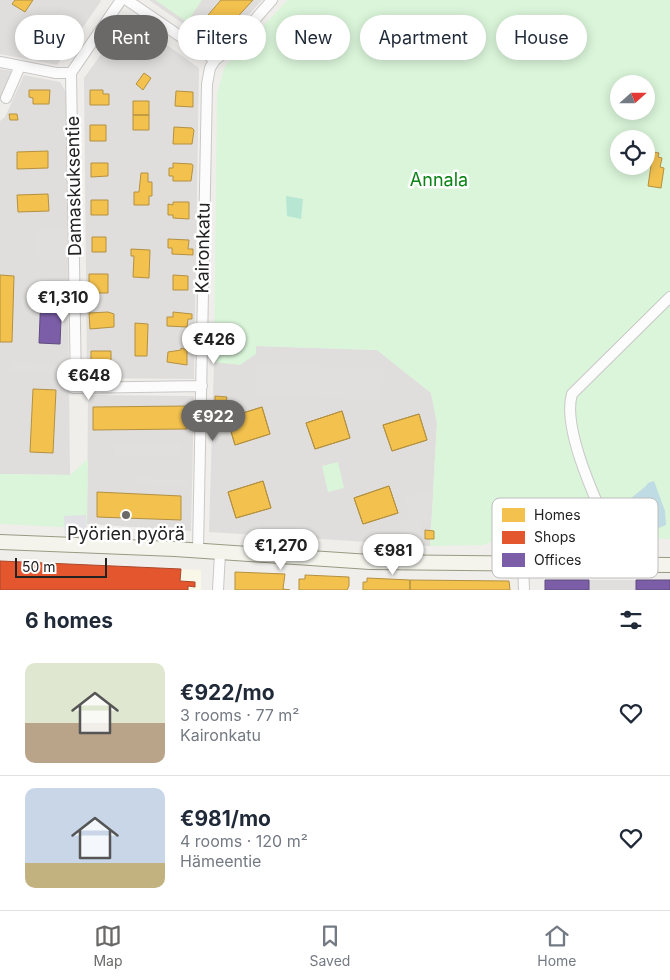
<!DOCTYPE html>
<html lang="en">
<head>
<meta charset="utf-8">
<style>
  body { margin:0; font-family:Inter,sans-serif; background:#f2f2f3; color:#1f2937; height:100vh; display:flex; flex-direction:column; font-size:19px; white-space:nowrap }
  * { box-sizing:border-box; margin:0 }
  p { font-size:16px; color:#747a83 }
  .icon { flex:none; width:28px; height:28px; fill:none; stroke:currentColor; stroke-width:2; stroke-linecap:round; stroke-linejoin:round }
  .map { position:relative; height:590px; overflow:hidden }
  .side { display:flex; flex-direction:column; background:#fff; flex:1 }
  .side>* { flex:none }
  .top-card { position:absolute; left:15px; top:15px; width:640px; height:45px; display:flex; gap:10px }
  .needle { width:32px; rotate:69deg }
  .tools { position:absolute; left:610px; top:75px; display:grid; gap:10px }
  .tools a { display:grid; place-items:center; width:45px; height:45px; border-radius:50%; background:#fff; box-shadow:0 2px 12px #0003; font-size:25px }
  .scale { position:absolute; left:15px; bottom:12px; width:92px; box-sizing:border-box; padding-left:5px; border:2px solid #222; border-top:0; font-size:14px; line-height:18px; white-space:nowrap; color:#222; -webkit-text-stroke:4px #fff; paint-order:stroke }
  .price { position:absolute; translate:-50% -42px; padding:0 11px; border-radius:18px; background:#fff; color:#222; font-size:16px; line-height:32px; filter:drop-shadow(0 1px 2px #0008) }
  .price::after { content:''; position:absolute; left:50%; top:30px; width:15px; height:11px; margin-left:-8px; background:inherit; clip-path:polygon(0 0,100% 0,50% 100%) }
  .price.active { background:#6a6968; color:#fff }
  ul { padding:0; list-style:none }
  li { display:flex; align-items:center; gap:15px; height:125px; padding:0 25px }
  li+li { border-top:1px solid #e0e1e3 }
  li span { display:grid; place-items:center; flex:none; width:140px; height:100px; border-radius:10px; color:#555 }
  li>.icon { margin-inline-start:auto }
  span .icon { width:60px; height:60px; fill:#fffc; stroke-width:1 }
  li b { font-size:21px }
  h2 { display:flex; justify-content:space-between; align-items:center; height:60px; padding:0 25px; font-size:21px }
  .pill { padding:0 18px; border-radius:22px; background:#fff; box-shadow:0 2px 12px #0003; font-size:18px; line-height:45px }
  .pill.active { background:#6a6968; color:#fff }
  .dock { display:flex; justify-content:space-around; align-items:center; height:70px; border-top:1px solid #e0e1e3; background:#fff; font-size:14px; color:#747a83 }
  .dock a { display:grid; justify-items:center; gap:2px }
  .dock .active { color:#6a6968 }
  .map>svg:first-child { display:block }
  .residential { fill:#dfdedc }
  .education { fill:#f8f7e8 }
  .park { fill:#daf5da; fill-rule:evenodd }
  .pitch { fill:#b7e6d2 }
  .parking { fill:#e0dfde }
  .plaza { fill:#e2e1e5 }
  .water { fill:#bfdbe3 }
  .homes { fill:#f2c14e; stroke:#b49141 }
  .shops { fill:#e4572e; stroke:#aa472a }
  .offices { fill:#7b5ea7; stroke:#604c7f }
  .lines { fill:none; stroke-linecap:round; stroke-linejoin:round }
  .street-casing { stroke:#c9c8c7; stroke-width:12 }
  .secondary-casing { stroke:#999a82; stroke-width:16 }
  .street { stroke:#fdfcfc; stroke-width:10 }
  .secondary { stroke:#f4f4ed; stroke-width:14 }
  .poi-dot { fill:#6a6968; stroke:#fff; stroke-width:2 }
  .labels { text-anchor:middle; stroke-width:5; stroke-linejoin:round; paint-order:stroke }
  .park-label { font-size:18px; fill:#0c8416; stroke:#fff }
  .street-label { font-size:18px; fill:#222; stroke:#fff }
  .poi-label { font-size:18px; fill:#222; stroke:#fff }
  .key { fill:#fff; stroke:#bdbdbd; stroke-width:1 }
  .key-label { font-size:14px; fill:#222 }
</style>
</head>
<body>
<div class="map">
<svg width="670" height="590" viewBox="0 0 670 590">
  <rect width="100%" height="100%" fill="#f0eeeb"/>
  <!-- residential -->
  <path class="residential" d="M0 0H100L101 1 57 65 0 54Z
    M149 0H262L226 40H206Z
    M128 17 199 68 194 379 87 378 84 78Z
    M0 69 12 71 0 98Z
    M24 75 60 82 66 92 70 475 0 474V121L5 117Z
    M256 346 377 350 431 393 437 423 430 546 209 532 214 362 240 364Z
    M88 395 194 396 191 531 87 524Z"/>
  <!-- education -->
  <path class="education" d="M121 567 201 570V590H120Z"/>
  <!-- park -->
  <path class="park" d="M155 0H202L187 22Z
    M288 0H670V539L640 538 625 544 606 545 530 538 497 540 483 545 430 546 437 423 431 393 377 350 256 346V354L240 365 214 362 217 93 225 66ZM619 84H646V111H619ZM619 139H646V166H619Z
    M88 459 87 524 62 527 0 524V474L70 475Z
    M338 462 344 488 328 492 322 466Z"/>
  <!-- pitch -->
  <path class="pitch" d="M286 196 303 199 301 219 287 216Z"/>
  <!-- parking -->
  <path class="parking" d="M35 230H67L68 260H36Z
    M11 361 55 364V373L11 371Z
    M255 364 385 369 384 384 380 385 379 400 255 395Z
    M114 443H181V455H114Z
    M134 478 188 480V487L133 485Z
    M433 491 431 523H421L420 537 405 538 399 520 410 516 405 496Z
    M589 580H636V590H589Z"/>
  <!-- plaza -->
  <path class="plaza" d="M86 515 87 537H65L64 516Z"/>
  <!-- water -->
  <path class="water" d="M654 481 665 511 666 525 656 529 644 516 626 514C621 499 642 493 648 483Z"/>
  <!-- homes -->
  <path class="homes" d="M15 0H33L25 12 12 4Z
    M221 0H253L219 37 202 22Z
    M25 29 45 34 42 51 20 47Z
    M134 29 146 38 134 54 124 43Z
    M144 73 151 78 143 90 136 84Z
    M29 90H50L49 104H33V98L29 97Z
    M90 90H103V94H109V105H90Z
    M176 91 193 92V107L175 106Z
    M133 101H149V115H133Z
    M9 114H17L18 120H10Z
    M133 115H149V130H133Z
    M90 125H106V141H90Z
    M174 127 192 128 194 130 192 144H173Z
    M48 151V168L17 169V152Z
    M653 152 659 153 658 157 662 158 660 167 664 168 661 188 648 186Z
    M91 163H108V176L91 177Z
    M173 163 192 164 193 166 191 181H173V176H169V168H173Z
    M141 173H148V182H152V196H149V205H134V192H139Z
    M48 194 49 211 18 212 17 195Z
    M91 200H108V215H91Z
    M173 202H189V219L173 218V215H168V204L173 205Z
    M92 237H106V252H92Z
    M168 239 189 240 188 249H193V255L172 254V248H168Z
    M131 249 150 250 149 278 133 277 134 256H131Z
    M89 274H108V293H89Z
    M0 275 14 276 12 342H0Z
    M173 275 188 276V290H173Z
    M108 312 114 314V327L90 329 89 313Z
    M173 312 192 314V319H188L187 327 167 326V317H173Z
    M135 323 148 324 147 356H135Z
    M181 348 187 350V365L167 362 168 352 181 350Z
    M91 351H111V364L91 365Z
    M33 389 56 390 53 453 30 452Z
    M215 396 227 397 226 403 215 402Z
    M186 406 187 429 93 430V407Z
    M262 407 270 434 235 445 227 418Z
    M262 407 270 434 235 445 227 418Z
    M342 411 350 438 315 449 306 423Z
    M342 411 350 438 315 449 306 423Z
    M419 414 427 440 392 451 383 425Z
    M419 414 427 440 392 451 383 425Z
    M263 481 271 508 236 518 228 492Z
    M263 481 271 508 236 518 228 492Z
    M389 486 398 513 363 524 354 498Z
    M389 486 398 513 363 524 354 498Z
    M97 492 181 496V520L97 517Z
    M425 530 434 531V539H425Z
    M235 572 285 574 283 589 290 590H235Z
    M305 575 349 577V586L347 590H299V579H305Z
    M367 578 410 580V590H363V582H367Z
    M410 580 509 581 510 590H410Z"/>
  <!-- shops -->
  <path class="shops" d="M0 561 181 569 180 581 195 582V587L188 586V590H0Z"/>
  <!-- offices -->
  <path class="offices" d="M41 293 62 294 60 344 39 343Z
    M545 580H589V590H545Z
    M636 580H670V590H636Z"/>
  <g class="lines">
    <!-- street casing -->
    <g class="street-casing">
      <path id="street" d="M127 0 215 60
        M0 62 56 73H71
        M6 98 20 66
        M73 388 202 386
        M76 388 71 73 121 0
        M198 551 207 84 210 68 215 60 231 47 272 0
        M523 563 524 590
        M618 564 617 548C601 511 561 431 572 394L670 297
        M218 590 220 553"/>
    </g>
    <!-- secondary casing -->
    <g class="secondary-casing">
      <path id="secondary" d="M0 542 175 549 370 562 670 565"/>
    </g>
    <!-- street -->
    <use href="#street" class="street"/>
    <!-- secondary -->
    <use href="#secondary" class="secondary"/>
  </g>
  <!-- markers -->
  <circle class="poi-dot" cx="126" cy="515" r="5"/>
  <g class="labels">
    <!-- park labels -->
    <g class="park-label">
      <text x="439" y="186">Annala</text>
    </g>
    <!-- street labels -->
    <g class="street-label">
      <text transform="translate(74 186) rotate(-91)" y="6">Damaskuksentie</text>
      <text transform="translate(203 248) rotate(-89)" y="6">Kaironkatu</text>
    </g>
    <!-- poi labels -->
    <g class="poi-label">
      <text x="126" y="540">Pyörien pyörä</text>
    </g>
  </g>
  <!-- legend -->
  <rect x="492" y="498" width="166" height="80" rx="8" class="key"/>
  <rect x="502" y="508" width="23" height="14" fill="#f2c14e"/>
  <rect x="502" y="531" width="23" height="13" fill="#e4572e"/>
  <rect x="502" y="553" width="23" height="14" fill="#7b5ea7"/>
  <g class="key-label">
    <text x="534" y="520">Homes</text>
    <text x="534" y="542">Shops</text>
    <text x="534" y="565">Offices</text>
  </g>
</svg>
<div class="tools">
<a><svg class="needle" viewBox="-14 -14 28 28"><path d="M0-13l5 13h-10z" fill="#e53935"/><path d="M0 13l5-13h-10z" fill="#747a83"/></svg></a>
<a><svg class="icon" aria-label="locate" viewBox="0 0 24 24"><circle cx="12" cy="12" r="6"/><path d="M12 2v4M12 18v4M2 12h4M18 12h4"/></svg></a>
</div>
<div class="scale">50 m</div>
<b class="price" style="left:63px;top:323px">€1,310</b>
<b class="price" style="left:214px;top:365px">€426</b>
<b class="price" style="left:89px;top:401px">€648</b>
<b class="price active" style="left:213px;top:442px">€922</b>
<b class="price" style="left:281px;top:571px">€1,270</b>
<b class="price" style="left:393px;top:576px">€981</b>
<div class="top-card">
<a class="pill">Buy</a>
<a class="pill active">Rent</a>
<a class="pill">Filters</a>
<a class="pill">New</a>
<a class="pill">Apartment</a>
<a class="pill">House</a>
</div>
</div>
<section class="side">
<h2>6 homes<svg class="icon" aria-label="filters" viewBox="0 0 24 24"><path d="M4 7h16M4 17h16"/><circle cx="9" cy="7" r="2"/><circle cx="15" cy="17" r="2"/></svg></h2>
<ul>
<li><span style="background:linear-gradient(#dfe7d0 60%,#b9a48a 0)"><svg class="icon" aria-label="home" viewBox="0 0 24 24"><path d="M3 11l9-7 9 7M6 9v11h12V9"/></svg></span><div><b>€922/mo</b><p>3 rooms · 77 m²</p><p>Kaironkatu</p></div><svg class="icon" aria-label="heart" viewBox="0 0 24 24"><path d="M12 20l-8-8c-3-5 5-10 8-4 3-6 11-1 8 4z"/></svg></li>
<li><span style="background:linear-gradient(#c9d6e8 75%,#c2b280 0)"><svg class="icon" aria-label="home" viewBox="0 0 24 24"><path d="M3 11l9-7 9 7M6 9v11h12V9"/></svg></span><div><b>€981/mo</b><p>4 rooms · 120 m²</p><p>Hämeentie</p></div><svg class="icon" aria-label="heart" viewBox="0 0 24 24"><path d="M12 20l-8-8c-3-5 5-10 8-4 3-6 11-1 8 4z"/></svg></li>
</ul>
</section>
<nav class="dock">
<a class="active"><svg class="icon" aria-label="map" viewBox="0 0 24 24"><path d="M3 6l6-2 6 2 6-2v14l-6 2-6-2-6 2zM9 4v14M15 6v14"/></svg>Map</a>
<a><svg class="icon" aria-label="saved" viewBox="0 0 24 24"><path d="M7 4h10v16l-5-4-5 4z"/></svg>Saved</a>
<a><svg class="icon" aria-label="home" viewBox="0 0 24 24"><path d="M3 11l9-7 9 7M6 9v11h12V9"/></svg>Home</a>
</nav>
</body>
</html>
